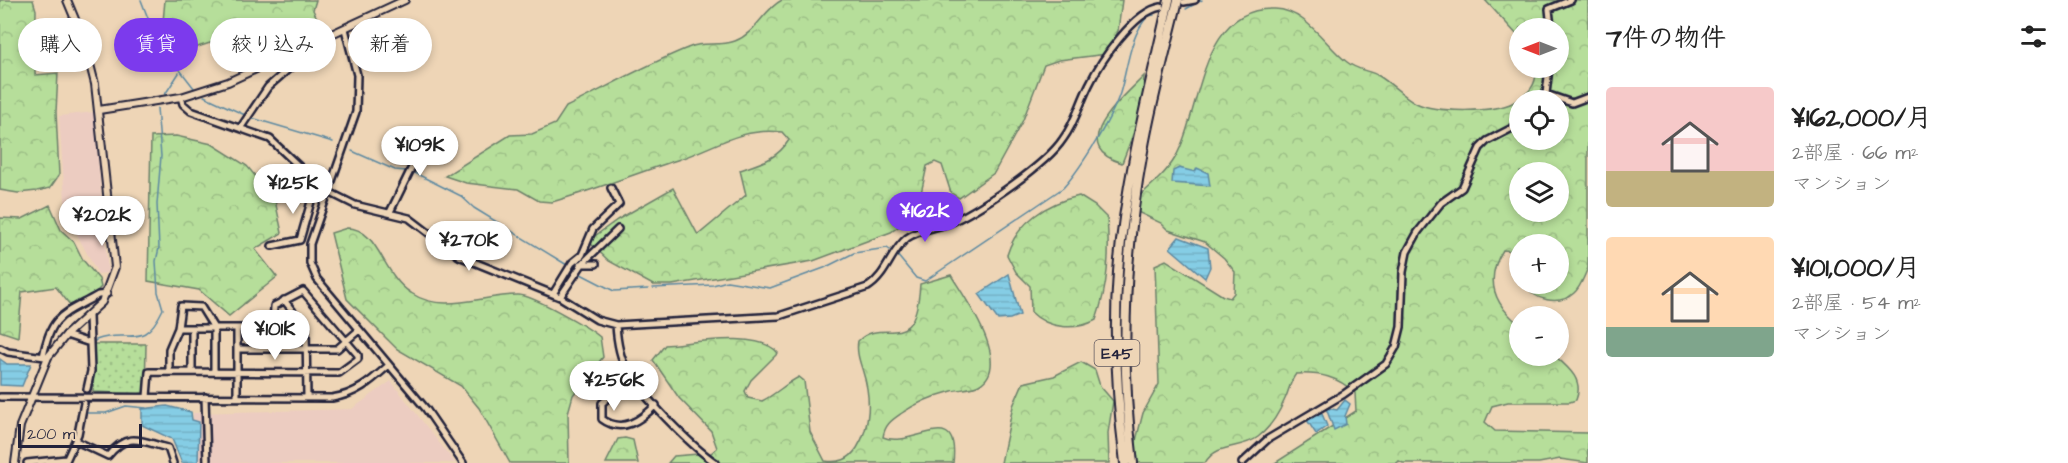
<!DOCTYPE html>
<html lang="ja">
<head>
<meta charset="utf-8">
<style>
  body { margin:0; font-family:"Architects Daughter","Klee One",sans-serif; background:#f6f6f6; color:#222; height:100vh; display:flex; flex-direction:column; font-size:22px; white-space:nowrap }
  * { box-sizing:border-box; margin:0 }
  p { font-size:20px; color:#767676 }
  .icon { flex:none; width:33px; height:33px; fill:none; stroke:currentColor; stroke-width:2; stroke-linecap:round; stroke-linejoin:round }
  .map { position:relative; flex:1; overflow:hidden }
  .drawer { display:flex; flex-direction:column; background:#fff; width:480px }
  .drawer>* { flex:none }
  .top-card { position:absolute; left:18px; top:18px; width:570px; height:54px; display:flex; gap:12px }
  .needle { width:39px; rotate:270deg }
  .buttons { position:absolute; left:1509px; top:18px; display:grid; gap:12px }
  .buttons a { display:grid; place-items:center; width:60px; height:60px; border-radius:50%; background:#fff; box-shadow:0 3px 9px #0003; font-size:30px }
  .scale { position:absolute; left:18px; bottom:15px; width:124px; box-sizing:border-box; padding-left:6px; border:3px solid #22223b; border-top:0; font-size:16px; line-height:21px; white-space:nowrap; color:#22223b; -webkit-text-stroke:4px #eed5b6; paint-order:stroke }
  .price { position:absolute; translate:-50% -51px; padding:0 14px; border-radius:21px; background:#fff; color:#222; font-size:20px; line-height:39px; filter:drop-shadow(0 2px 3px #0008) }
  .price::after { content:''; position:absolute; left:50%; top:36px; width:18px; height:14px; margin-left:-9px; background:inherit; clip-path:polygon(0 0,100% 0,50% 100%) }
  .price.selected { background:#7c3aed; color:#fff }
  ul { padding:0; list-style:none }
  li { display:flex; align-items:center; gap:18px; height:150px; padding:0 18px }
  li span { display:grid; place-items:center; flex:none; width:168px; height:120px; border-radius:6px; color:#555 }
  li>.icon { margin-inline-start:auto }
  span .icon { width:72px; height:72px; fill:#fffc; stroke-width:1 }
  li b { font-size:26px }
  h2 { display:flex; justify-content:space-between; align-items:center; height:72px; padding:0 18px; font-size:26px }
  .pill { padding:0 21px; border-radius:27px; background:#fff; box-shadow:0 3px 9px #0003; font-size:21px; line-height:54px }
  .pill.selected { background:#7c3aed; color:#fff }
  main { display:flex; flex:1; min-height:0 }
  .map>svg:first-child { display:block }
  .built { fill:#ecccc1 }
  .forest { fill:url(#forest-crowns); stroke:#6c806a; stroke-width:1.5; fill-rule:evenodd }
  .park { fill:url(#park-dots); stroke:#6c806a; stroke-width:1.5 }
  .water { fill:url(#water-rules); stroke:#5d89a1; stroke-width:1.5 }
  .lines { fill:none; stroke-linecap:round; stroke-linejoin:round }
  .stream { stroke:#5d89a1; stroke-width:1.5 }
  .minor-tunnel { stroke:#c5b19d; stroke-width:5; stroke-dasharray:5 2.5; stroke-linecap:butt }
  .minor-casing { stroke:#22223b; stroke-width:10 }
  .major-casing { stroke:#22223b; stroke-width:10 }
  .highway-casing { stroke:#22223b; stroke-width:12 }
  .minor { stroke:#eed5b6; stroke-width:5 }
  .major { stroke:#eed5b6; stroke-width:6 }
  .highway { stroke:#eed5b6; stroke-width:8 }
  .labels { text-anchor:middle; stroke-width:4.5; stroke-linejoin:round; paint-order:stroke }
  .shield { fill:#eed5b6; stroke:#5f5860; stroke-width:1.5 }
  .shield-label { font-size:16px; font-weight:bold; fill:#22223b }
</style>
</head>
<body>
<main>
<div class="map">
<svg width="1588" height="463" viewBox="0 0 1588 463">
  <defs>
    <pattern id="forest-crowns" width="20" height="18" patternUnits="userSpaceOnUse" patternTransform="scale(1.5)"><rect width="20" height="18" fill="#b6de9a"/><path d="M2 6a3 3 0 1 1 6 0M12 15a3 3 0 1 1 6 0" fill="none" stroke="#9cbe86"/></pattern>
    <pattern id="park-dots" width="8" height="8" patternUnits="userSpaceOnUse" patternTransform="scale(1.5)"><rect width="8" height="8" fill="#b6de9a"/><path d="M2 2h.1M6 6h.1" fill="none" stroke="#9cbe86" stroke-width="1.8" stroke-linecap="round"/></pattern>
    <pattern id="water-rules" width="6" height="5" patternUnits="userSpaceOnUse" patternTransform="scale(1.5)"><rect width="6" height="5" fill="#85cde5"/><path d="M0 2.5h6" fill="none" stroke="#73b0c5"/></pattern>
  </defs>
  <rect width="100%" height="100%" fill="#eed5b6"/>
  <filter id="ink" filterUnits="userSpaceOnUse"><feTurbulence type="fractalNoise" baseFrequency=".0167" numOctaves="2"/><feDisplacementMap in="SourceGraphic" scale="12" xChannelSelector="R" yChannelSelector="G"/><feConvolveMatrix kernelMatrix="1 2 1 2 8 2 1 2 1" color-interpolation-filters="sRGB"/></filter>
  <g filter="url(#ink)">
    <!-- built -->
    <path class="built" d="M94 112 108 273 98 274 66 214 59 116Z
      M391 381 455 463H193V413L352 409Z"/>
    <!-- forest -->
    <path class="forest" d="M0 0H33L36 10 35 75 58 73 56 112 59 175 50 188 37 191 18 193 0 190Z
      M165 0H316L313 10 323 30 264 55 253 54 231 41H216L186 51 162 33Z
      M782 0H1122L1118 31 1107 54 1059 60 1044 65 1023 120 994 173 959 198 951 193 942 165 935 162 927 166 918 207 909 219 891 232 813 261 672 285H653L609 261 588 241 617 220 673 188 698 235 746 195 740 170C761 163 777 159 789 140L782 132C742 127 715 147 680 159 637 173 595 190 552 202L539 201 518 189 466 183 445 176 510 135 532 134 555 124 566 107C607 87 647 64 690 47 703 41 720 47 735 41 756 33 763 10 782 0Z
      M1485 0H1588V268C1584 276 1581 287 1574 293 1560 306 1532 301 1526 284H1558V244H1520L1519 260 1515 251 1503 250C1484 280 1494 304 1519 324L1520 356H1555C1569 368 1584 380 1576 400L1570 402H1508L1492 406 1485 422 1495 431 1588 433V463L1560 459 1539 463H1403L1399 461 1397 463H1275L1356 411 1355 393C1337 376 1320 373 1296 374 1290 381 1289 391 1285 399 1279 413 1270 428 1258 437 1241 450 1217 442 1205 463H1134V448L1143 413 1159 384 1155 265 1166 260 1223 296 1230 298 1234 293 1235 272 1224 258 1205 242 1168 230 1161 223 1127 207C1143 192 1164 177 1175 158 1202 111 1199 5 1275 9 1306 10 1325 45 1347 62 1358 71 1369 70 1379 76 1392 84 1403 96 1416 103 1436 113 1495 113 1514 102 1529 93 1537 86 1536 68H1558V28H1520L1519 37ZM1520 100H1558V140H1520ZM1520 172H1558V212H1520Z
      M1144 76 1142 111 1122 163C1064 146 1123 98 1144 76Z
      M176 136 212 144 247 166 275 200 282 233 255 249 277 277 229 316 199 290 148 281 151 137Z
      M1079 196 1095 206 1107 218C1110 254 1108 286 1096 320 1076 331 1048 329 1031 312L1030 286 1016 272 1007 255C1017 222 1047 203 1079 196Z
      M50 205 61 230 74 242 83 260 99 279 101 287 85 303 70 305 56 287 22 292 18 337 0 331V218L22 219Z
      M347 228C379 228 382 275 411 293 444 315 484 294 519 295 534 296 588 327 600 337L603 357 573 395 568 413 569 463H510L479 408 461 386 397 349 347 299 331 233Z
      M951 275C964 297 1014 365 979 385 972 389 960 389 952 391 933 396 918 402 902 413 892 420 885 424 883 437 912 450 960 401 953 463H668L674 456 711 453 717 448 711 431 679 398 653 360 665 345C692 343 760 330 778 353L751 380 745 391 748 398 762 401C776 394 785 384 799 377L804 381 810 432 825 461C840 463 849 460 857 448 871 426 871 397 863 372 860 362 856 352 858 341 884 315 915 359 920 284Z
      M1081 362 1095 370 1100 386 1113 401 1108 433 1109 463H1001L1013 406 1023 383 1054 376Z
      M625 438 633 440 638 463H606L618 439Z"/>
    <!-- park -->
    <path class="park" d="M94 344H146L145 394 93 392Z"/>
    <!-- water -->
    <path class="water" d="M1179 168 1195 172 1197 168 1208 173 1210 186 1172 183 1173 171Z
      M1179 237 1208 248 1210 267 1205 278 1170 248Z
      M1009 274 1020 315 1010 319 998 320 979 294Z
      M0 359 7 364H31L22 386 0 385Z
      M1345 400 1350 404 1345 416 1346 424 1334 430 1326 408 1337 410Z
      M167 406 191 412 192 420 199 422 198 463H182L172 439 142 425V409Z
      M1320 409 1327 426 1316 434 1305 417Z"/>
    <g class="lines">
      <!-- stream -->
      <path class="stream" d="M141 0 156 39 194 88
        M1186 9 1202 0
        M164 96 179 73
        M204 96 245 115
        M252 118 333 142
        M352 151 395 170 406 171
        M413 172 461 196 474 208 567 265
        M897 255 916 278 925 281 1063 188C1081 168 1112 118 1120 93 1128 67 1129 37 1148 16L1154 15
        M579 273 614 291 648 289
        M653 288 713 285 727 281 770 288 824 268 854 253 887 248 893 252
        M90 389 95 371 93 343 96 340C130 327 142 353 163 309L158 292 156 261 159 248 157 204 161 156 157 108
        M85 413H106L126 406 146 408
        M82 425 88 404"/>
      <!-- minor-tunnel -->
      <path class="minor-tunnel" d="M84 403 87 389"/>
      <!-- minor casing -->
      <g class="minor-casing">
        <path id="minor" d="M1184 2 1195 0
          M1551 28 1549 9 1571 0
          M345 29 357 75 356 112 310 244V263L317 279 426 409 463 463
          M1546 94 1549 68
          M181 97 183 104 191 111 270 139 323 189
          M1535 100 1546 94 1572 103 1588 97
          M241 127 268 87 293 65V53
          M333 194 355 205 409 218 459 256 560 297 597 320 616 325 779 316 868 287C887 275 890 252 907 238 921 228 939 228 954 221 983 207 1046 165 1063 139 1075 123 1080 103 1089 85 1100 62 1134 11 1161 7
          M390 212 414 163 400 148
          M272 246 300 240 316 184
          M580 264H596
          M553 294 572 263 582 255 593 229 619 204 611 188
          M560 297 583 263 618 229
          M284 300 306 328
          M616 325C617 341 619 356 627 370 642 396 691 446 716 463
          M178 328 181 306 201 307 214 328V372
          M66 335 90 343
          M0 348 8 352 45 357
          M237 349H337L359 330
          M43 357C51 314 63 315 98 295L107 294
          M169 372V349L178 328H306L307 398
          M192 372V328
          M628 372 622 379 619 389 602 403V419C622 434 641 420 656 405
          M87 389 91 371 89 316
          M0 397 332 398C357 394 371 381 389 365
          M147 397 149 372 339 373 358 359V355L303 291 274 306 273 328
          M205 397 207 463
          M237 397V328
          M76 441 108 456C128 431 140 441 168 448L173 463
          M27 463 66 459
          M65 463 78 434 84 403
          M1242 463 1268 439 1344 394 1386 364 1396 347 1401 327 1403 272 1407 252 1418 232 1441 203 1462 188 1480 148 1487 141 1520 124"/>
      </g>
      <!-- major casing -->
      <g class="major-casing">
        <path id="major" d="M99 110 181 97 228 82 405 0
          M15 463 20 426 48 357 66 335 102 302 115 267 95 84 84 41 67 0"/>
      </g>
      <!-- highway casing -->
      <g class="highway-casing">
        <path id="highway" d="M1125 463C1117 400 1113 336 1118 272 1125 180 1149 90 1169 0
          M1133 463C1120 358 1124 254 1143 151 1152 100 1166 50 1178 0"/>
      </g>
      <!-- minor -->
      <use href="#minor" class="minor"/>
      <!-- major -->
      <use href="#major" class="major"/>
      <!-- highway -->
      <use href="#highway" class="highway"/>
    </g>
  </g>
  <g class="labels">
    <!-- shield labels -->
    <rect class="shield" x="1094.5" y="340" width="45" height="26" rx="4.5"/>
    <g class="shield-label">
      <text x="1117" y="359">E45</text>
    </g>
  </g>
</svg>
<div class="buttons">
<a><svg class="needle" viewBox="-14 -14 28 28"><path d="M0-13l5 13h-10z" fill="#e53935"/><path d="M0 13l5-13h-10z" fill="#767676"/></svg></a>
<a><svg class="icon" aria-label="locate" viewBox="0 0 24 24"><circle cx="12" cy="12" r="6"/><path d="M12 2v4M12 18v4M2 12h4M18 12h4"/></svg></a>
<a><svg class="icon" aria-label="layers" viewBox="0 0 24 24"><path d="M12 4l9 5-9 5-9-5zM3 14l9 5 9-5"/></svg></a>
<a>+</a>
<a>−</a>
</div>
<div class="scale">200 m</div>
<b class="price" style="left:420px;top:177px">¥109K</b>
<b class="price" style="left:293px;top:215px">¥125K</b>
<b class="price selected" style="left:925px;top:243px">¥162K</b>
<b class="price" style="left:102px;top:247px">¥202K</b>
<b class="price" style="left:469px;top:272px">¥270K</b>
<b class="price" style="left:275px;top:361px">¥101K</b>
<b class="price" style="left:614px;top:412px">¥256K</b>
<div class="top-card">
<a class="pill">購入</a>
<a class="pill selected">賃貸</a>
<a class="pill">絞り込み</a>
<a class="pill">新着</a>
</div>
</div>
<section class="drawer">
<h2>7件の物件<svg class="icon" aria-label="filters" viewBox="0 0 24 24"><path d="M4 7h16M4 17h16"/><circle cx="9" cy="7" r="2"/><circle cx="15" cy="17" r="2"/></svg></h2>
<ul>
<li><span style="background:linear-gradient(#f6c9c9 70%,#c2b280 0)"><svg class="icon" aria-label="home" viewBox="0 0 24 24"><path d="M3 11l9-7 9 7M6 9v11h12V9"/></svg></span><div><b>¥162,000/月</b><p>2部屋 · 66 m²</p><p>マンション</p></div></li>
<li><span style="background:linear-gradient(#ffd9b3 75%,#7fa58c 0)"><svg class="icon" aria-label="home" viewBox="0 0 24 24"><path d="M3 11l9-7 9 7M6 9v11h12V9"/></svg></span><div><b>¥101,000/月</b><p>2部屋 · 54 m²</p><p>マンション</p></div></li>
</ul>
</section>
</main>
</body>
</html>
